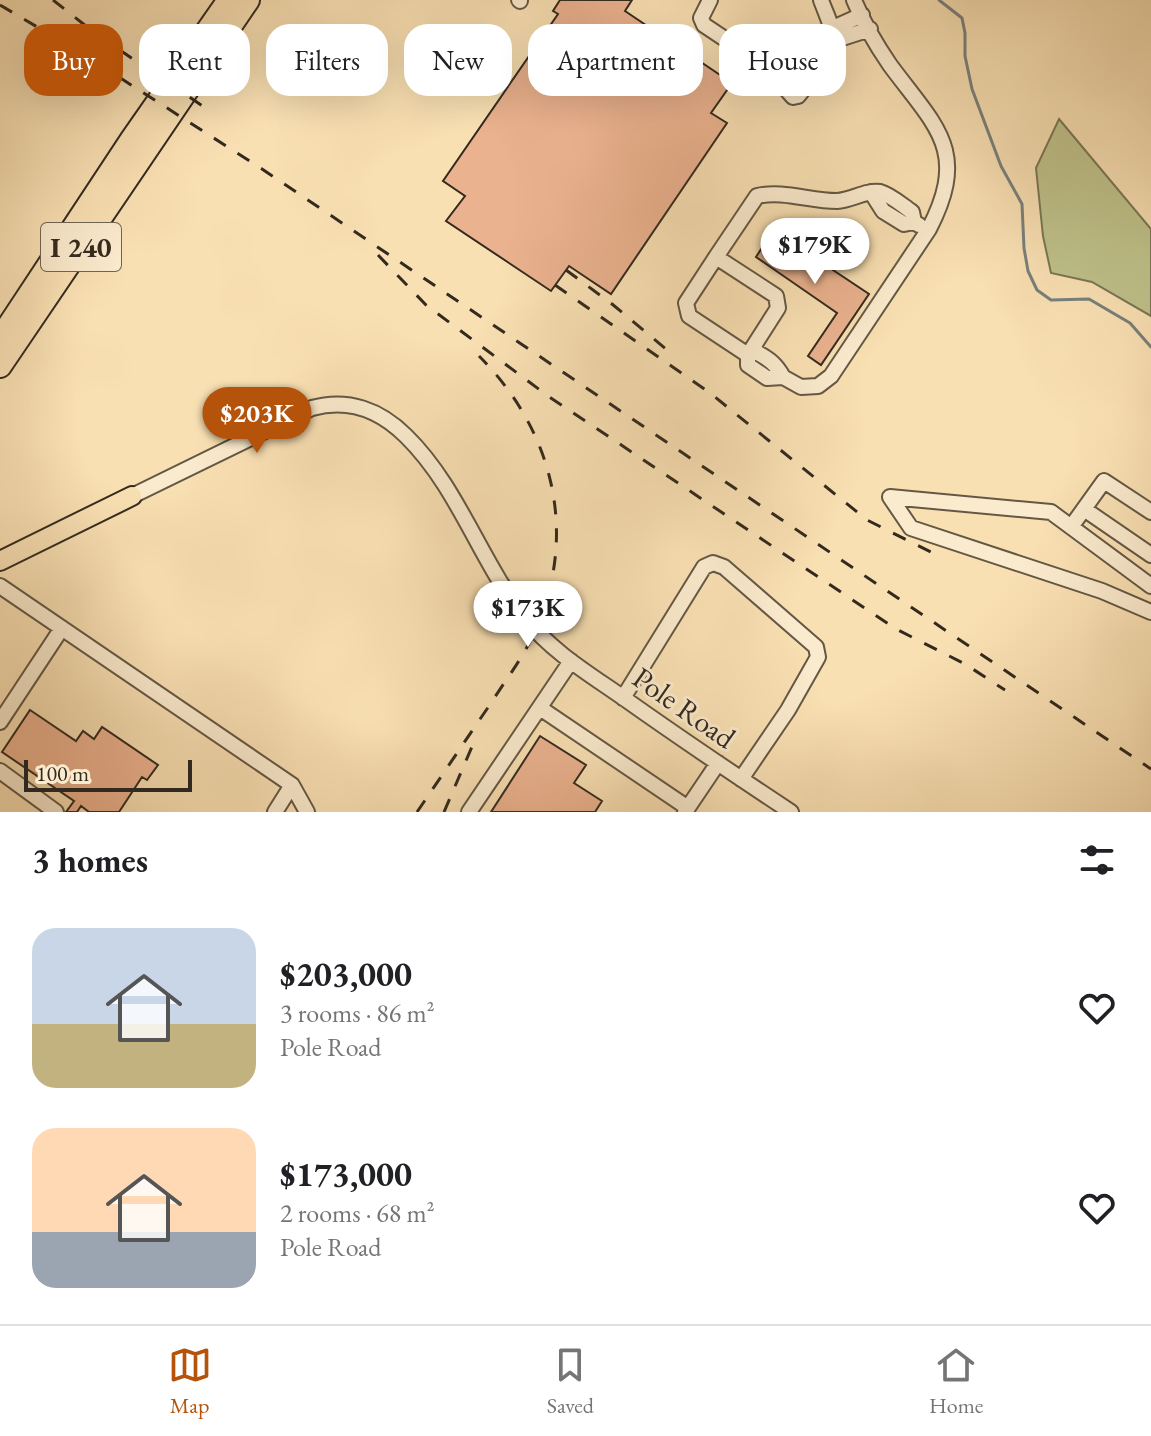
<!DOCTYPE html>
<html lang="en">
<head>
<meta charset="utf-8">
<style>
  body { margin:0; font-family:"EB Garamond",serif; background:#f2f2f2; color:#202124; height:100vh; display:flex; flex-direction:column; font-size:30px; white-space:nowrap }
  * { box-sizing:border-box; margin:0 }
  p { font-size:26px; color:#757577 }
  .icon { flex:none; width:44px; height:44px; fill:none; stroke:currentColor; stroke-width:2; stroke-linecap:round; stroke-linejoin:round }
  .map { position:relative; height:812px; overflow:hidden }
  .drawer { display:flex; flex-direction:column; background:#fff; flex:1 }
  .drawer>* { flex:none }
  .top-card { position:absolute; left:24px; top:24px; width:1104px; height:72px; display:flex; gap:16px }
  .scale { position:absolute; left:24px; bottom:20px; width:168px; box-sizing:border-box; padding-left:8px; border:4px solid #332a1f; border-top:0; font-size:22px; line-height:28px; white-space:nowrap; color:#332a1f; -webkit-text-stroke:6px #fbebce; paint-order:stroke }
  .price { position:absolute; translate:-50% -68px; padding:0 18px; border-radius:28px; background:#fff; color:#222; font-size:26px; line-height:52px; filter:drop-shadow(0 2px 4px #0008) }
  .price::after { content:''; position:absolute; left:50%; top:48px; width:24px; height:18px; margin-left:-12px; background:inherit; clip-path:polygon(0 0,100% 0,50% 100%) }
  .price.active { background:#b45309; color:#fff }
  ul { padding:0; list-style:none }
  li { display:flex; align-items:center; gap:24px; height:200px; padding:0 32px }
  li span { display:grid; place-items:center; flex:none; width:224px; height:160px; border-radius:24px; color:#555 }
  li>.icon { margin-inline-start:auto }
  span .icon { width:96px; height:96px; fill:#fffc; stroke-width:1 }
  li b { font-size:34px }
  h2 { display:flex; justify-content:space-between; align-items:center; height:96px; padding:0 32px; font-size:34px }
  .tag { padding:0 28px; border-radius:24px; background:#fff; box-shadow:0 8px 32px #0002; font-size:28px; line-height:72px }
  .tag.active { background:#b45309; color:#fff }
  .menu { display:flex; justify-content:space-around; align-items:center; height:112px; border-top:2px solid #e0e0e0; background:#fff; font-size:22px; color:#757577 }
  .menu a { display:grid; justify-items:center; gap:4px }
  .menu .active { color:#b45309 }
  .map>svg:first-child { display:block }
  .green { fill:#bfc28b; stroke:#797655; stroke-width:2 }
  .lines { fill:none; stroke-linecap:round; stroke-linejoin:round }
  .stream { stroke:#77807c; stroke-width:3 }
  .building { fill:#ebb28f; stroke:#332a1f; stroke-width:2 }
  .minor-casing { stroke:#645844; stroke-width:18 }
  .major-casing { stroke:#332a1f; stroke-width:22 }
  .highway-casing { stroke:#332a1f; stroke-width:26 }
  .minor { stroke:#fbebce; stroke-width:14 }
  .major { stroke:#f9e0b3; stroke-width:18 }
  .highway { stroke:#f9e0b3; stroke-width:22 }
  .rail { stroke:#332a1f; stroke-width:3; stroke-dasharray:14 14; stroke-linecap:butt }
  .labels { text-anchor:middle; stroke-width:6; stroke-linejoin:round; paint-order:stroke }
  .shield { fill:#fbebce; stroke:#6f6454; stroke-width:2 }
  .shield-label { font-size:28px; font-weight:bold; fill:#332a1f }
  .street-label { font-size:30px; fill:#332a1f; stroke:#fbebce }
</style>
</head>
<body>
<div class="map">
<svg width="1151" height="812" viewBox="0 0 1151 812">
  <rect width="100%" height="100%" fill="#f9e0b3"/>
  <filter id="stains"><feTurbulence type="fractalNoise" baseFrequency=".0025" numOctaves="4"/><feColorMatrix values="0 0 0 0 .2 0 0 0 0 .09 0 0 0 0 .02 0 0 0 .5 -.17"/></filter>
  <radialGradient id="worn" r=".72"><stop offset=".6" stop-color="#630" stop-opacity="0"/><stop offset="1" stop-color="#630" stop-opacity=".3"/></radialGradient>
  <!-- green -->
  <path class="green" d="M1059 119 1151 229V316L1092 282 1051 273 1043 236 1036 168Z"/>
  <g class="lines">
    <!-- stream -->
    <path class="stream" d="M939 0 962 18 965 33V56L972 89 1001 166 1022 204 1024 248 1028 271 1037 290 1051 300 1089 299 1130 323 1151 347"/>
  </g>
  <!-- building -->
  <path class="building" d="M560 0H632L625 11 732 83 711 113 727 123 611 294 569 266 551 291 446 221 465 196 443 181 558 14 553 11Z
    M774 229 801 248 803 244 815 252 812 256 869 294 821 365 808 356 837 313 756 257Z
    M30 710 76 741 83 731 94 739 102 727 158 765 147 780 142 777 119 812H89L81 806 77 812H66L74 801 2 752Z
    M540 736 586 765 574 783 602 801 595 812H491Z"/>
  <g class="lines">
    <!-- minor casing -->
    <g class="minor-casing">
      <path id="minor" d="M519 0 520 1
        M710 0 701 18 704 25 767 67 793 97 798 96C807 85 831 56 833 43 835 30 825 12 821 0
        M831 29 862 15
        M833 41 870 29
        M871 192 883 211 904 224 914 222 919 225
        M716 257 776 296 778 308 748 355 689 316 686 303Z
        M716 257 757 196C783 190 810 201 837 201 852 200 866 190 880 192 891 195 903 206 912 212L914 222
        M783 377C776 364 769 359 756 352L748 355V365L767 378 783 377 801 387 818 386 831 376 929 229C970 150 935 126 890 65 877 46 863 22 854 0
        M132 496 312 408C348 398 380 410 406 436 459 488 480 562 526 619 552 652 591 675 625 699 680 738 735 775 791 812
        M1084 509 1151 555
        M1071 527 1104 481 1151 512
        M0 586 292 785 307 812
        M1151 586 1051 512 890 497 911 528 1102 591 1151 612
        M623 698 704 567 713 563 724 567 816 647 818 657 788 710 741 779
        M540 708 688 808
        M0 722 62 628
        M0 771 56 812
        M275 812 292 785
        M469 812 571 661
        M685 812 718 763"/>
    </g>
    <!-- major casing -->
    <g class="major-casing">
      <path id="major" d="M0 561 132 496"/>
    </g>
    <!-- highway casing -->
    <g class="highway-casing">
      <path id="highway" d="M0 339 132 139 229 0
        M0 366 248 0"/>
    </g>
    <!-- minor -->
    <use href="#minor" class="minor"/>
    <!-- major -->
    <use href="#major" class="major"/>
    <!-- highway -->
    <use href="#highway" class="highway"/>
    <!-- rail -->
    <path class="rail" d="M53 0 96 34 210 111
      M0 5 83 54 262 169 1151 769
      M378 255 426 305 548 396 896 629 965 664 1005 690
      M566 270 612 304 672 354
      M555 285 710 393 867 520 933 553
      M417 812C441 777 465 741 489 706 503 684 519 663 531 640 580 540 556 433 479 356
      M444 812 474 742"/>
  </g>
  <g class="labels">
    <!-- shield labels -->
    <rect class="shield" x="41" y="223" width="80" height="48" rx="6"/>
    <g class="shield-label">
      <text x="81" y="257">I 240</text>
    </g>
    <!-- street labels -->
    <g class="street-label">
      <text transform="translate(684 708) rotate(35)" y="10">Pole Road</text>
    </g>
  </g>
  <rect width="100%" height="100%" filter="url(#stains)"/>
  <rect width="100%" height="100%" fill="url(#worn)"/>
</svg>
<div class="scale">100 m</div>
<b class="price" style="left:815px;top:286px">$179K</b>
<b class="price active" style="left:257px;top:455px">$203K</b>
<b class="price" style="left:528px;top:649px">$173K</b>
<div class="top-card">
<a class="tag active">Buy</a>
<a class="tag">Rent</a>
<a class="tag">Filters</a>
<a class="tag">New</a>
<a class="tag">Apartment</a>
<a class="tag">House</a>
</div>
</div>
<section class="drawer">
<h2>3 homes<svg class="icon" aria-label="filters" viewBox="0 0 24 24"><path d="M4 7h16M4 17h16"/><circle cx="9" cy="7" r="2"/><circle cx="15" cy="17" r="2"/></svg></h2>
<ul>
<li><span style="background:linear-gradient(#c9d6e8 60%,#c2b280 0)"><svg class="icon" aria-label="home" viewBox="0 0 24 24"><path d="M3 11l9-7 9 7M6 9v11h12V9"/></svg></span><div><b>$203,000</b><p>3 rooms · 86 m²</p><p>Pole Road</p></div><svg class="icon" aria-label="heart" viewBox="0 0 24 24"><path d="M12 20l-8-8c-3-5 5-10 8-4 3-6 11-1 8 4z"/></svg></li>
<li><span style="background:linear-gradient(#ffd9b3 65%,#9aa5b1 0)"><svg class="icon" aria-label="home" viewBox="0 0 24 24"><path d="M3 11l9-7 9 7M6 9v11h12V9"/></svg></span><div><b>$173,000</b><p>2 rooms · 68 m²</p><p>Pole Road</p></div><svg class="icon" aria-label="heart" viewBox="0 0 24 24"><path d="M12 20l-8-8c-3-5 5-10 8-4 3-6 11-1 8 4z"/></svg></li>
</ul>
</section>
<nav class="menu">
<a class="active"><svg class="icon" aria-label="map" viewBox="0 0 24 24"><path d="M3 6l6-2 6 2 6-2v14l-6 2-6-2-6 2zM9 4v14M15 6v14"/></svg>Map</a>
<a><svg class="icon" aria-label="saved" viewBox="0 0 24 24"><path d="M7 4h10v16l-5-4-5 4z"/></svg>Saved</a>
<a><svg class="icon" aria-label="home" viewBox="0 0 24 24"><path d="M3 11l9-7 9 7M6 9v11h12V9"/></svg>Home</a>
</nav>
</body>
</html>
